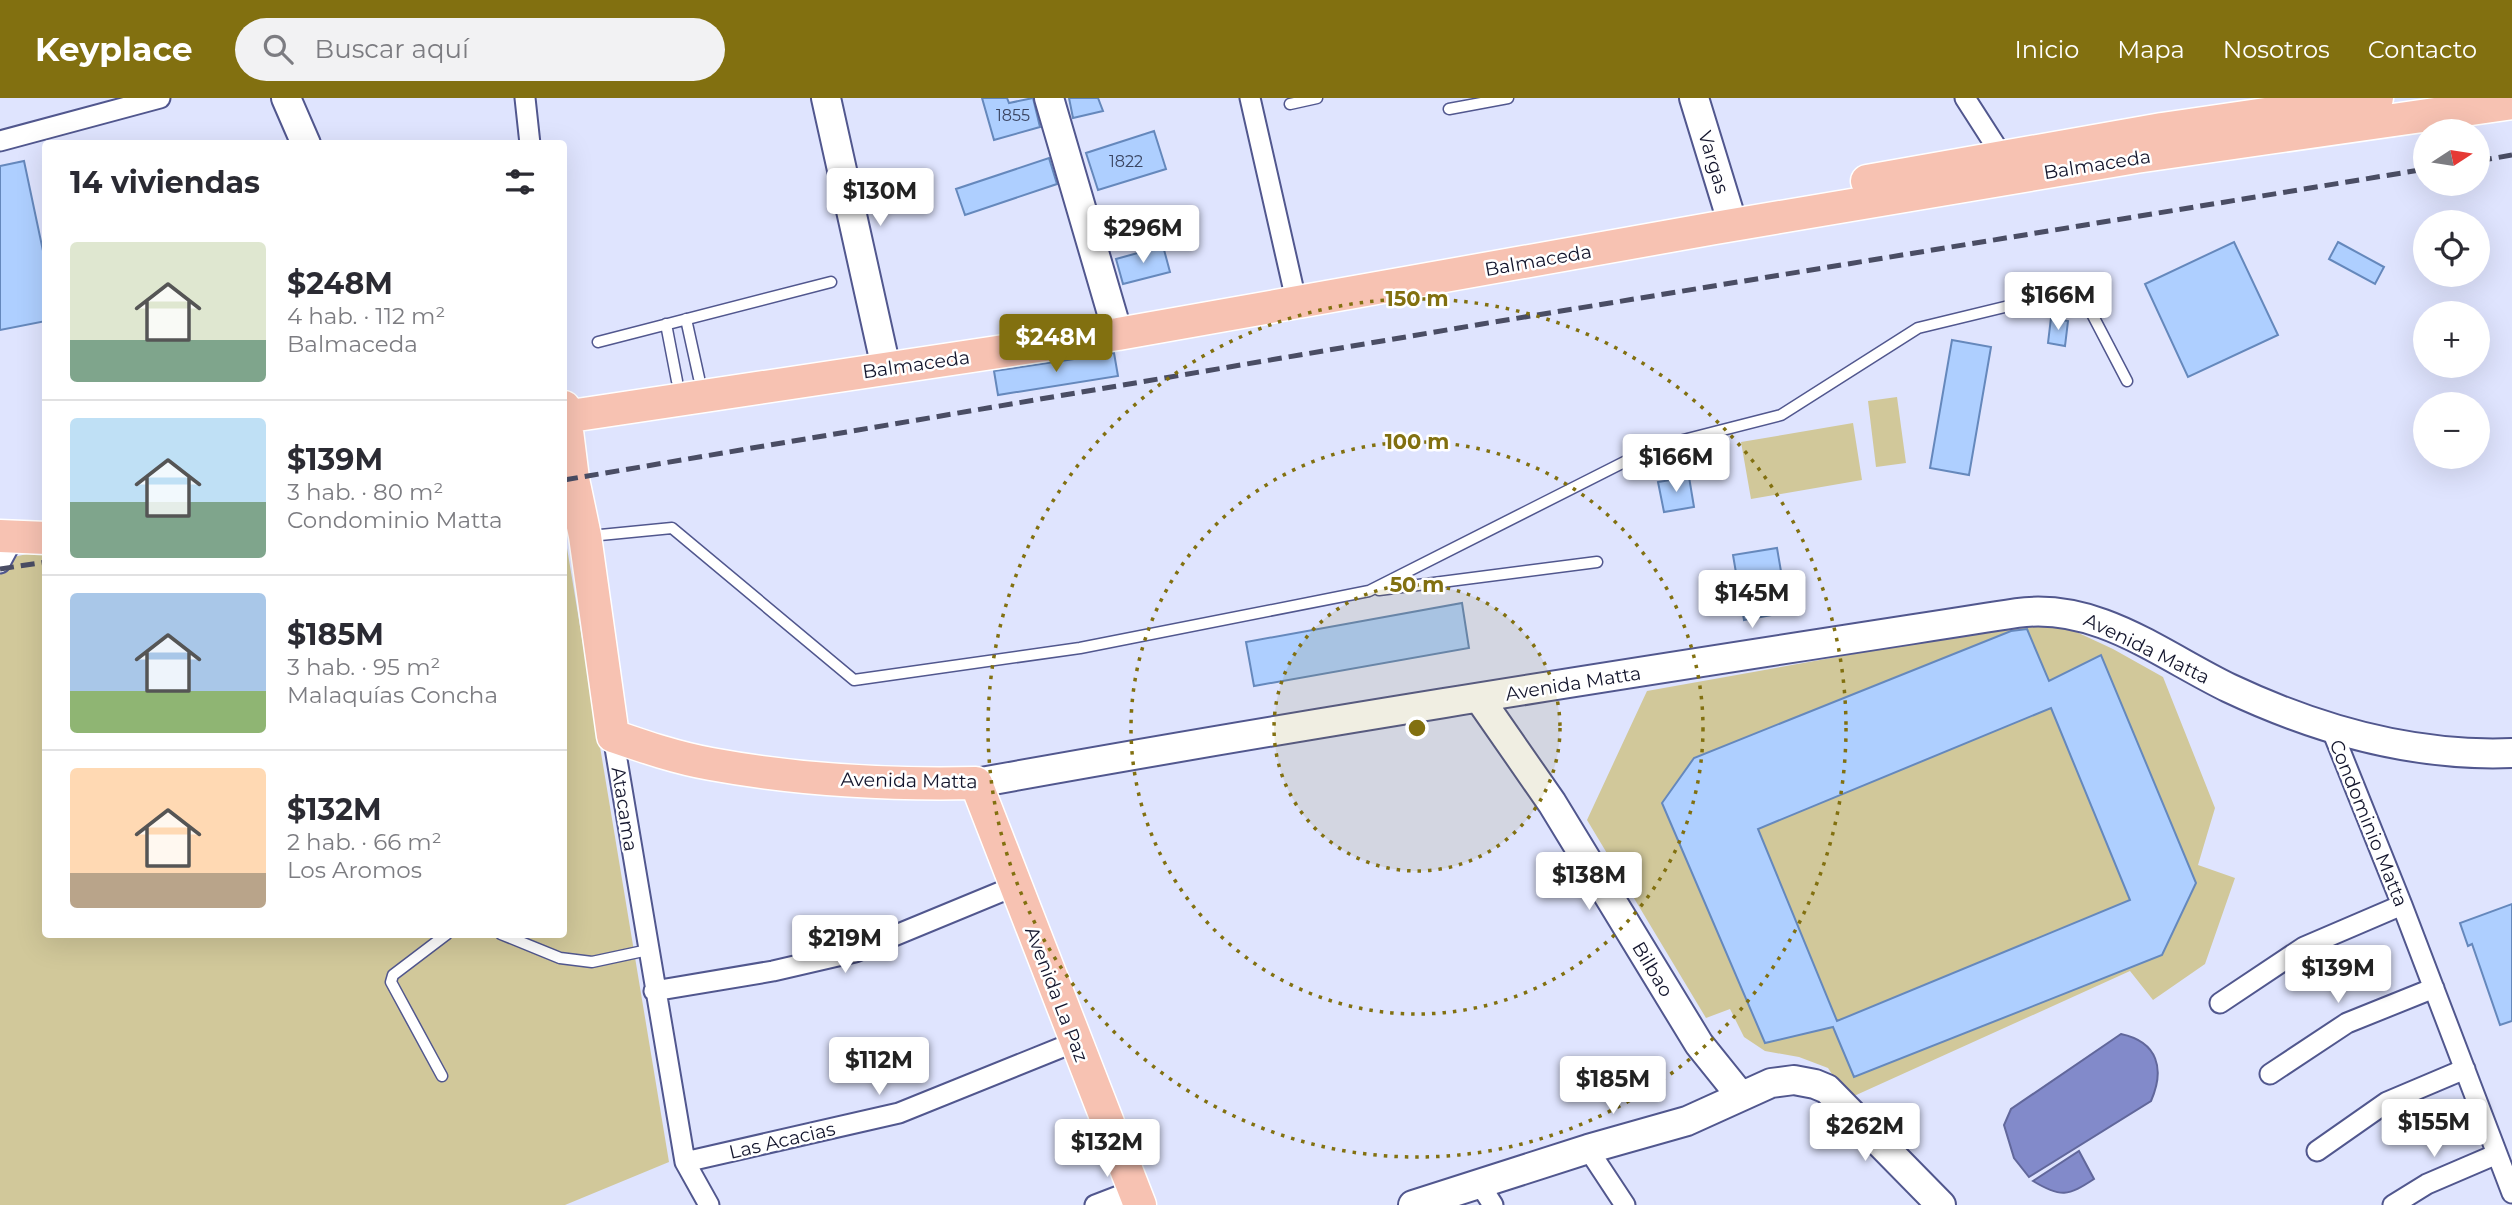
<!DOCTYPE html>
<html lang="es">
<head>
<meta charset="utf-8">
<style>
  body { margin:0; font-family:Montserrat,sans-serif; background:#f2f2f3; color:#2b2b33; height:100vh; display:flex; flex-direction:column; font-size:26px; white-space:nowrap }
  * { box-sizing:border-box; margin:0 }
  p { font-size:23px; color:#7c7c81 }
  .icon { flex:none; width:38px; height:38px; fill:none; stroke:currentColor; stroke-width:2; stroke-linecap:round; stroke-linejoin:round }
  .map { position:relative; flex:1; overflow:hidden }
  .panel { position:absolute; left:42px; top:42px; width:525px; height:798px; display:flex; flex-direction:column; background:#fff; border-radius:7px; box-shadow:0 7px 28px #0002 }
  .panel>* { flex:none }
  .needle { width:46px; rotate:78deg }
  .buttons { position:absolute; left:2413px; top:21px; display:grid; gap:14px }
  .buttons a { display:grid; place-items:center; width:77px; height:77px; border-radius:50%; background:#fff; box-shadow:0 7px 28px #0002; font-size:35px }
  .price { position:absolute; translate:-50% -60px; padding:0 16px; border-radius:7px; background:#fff; color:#222; font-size:23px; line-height:46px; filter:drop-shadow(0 2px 4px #0008) }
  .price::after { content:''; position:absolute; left:50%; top:42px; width:21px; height:16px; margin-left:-10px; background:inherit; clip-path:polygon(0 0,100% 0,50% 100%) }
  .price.active { background:#827010; color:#fff }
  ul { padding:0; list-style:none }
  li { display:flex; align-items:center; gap:21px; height:175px; padding:0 28px }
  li+li { border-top:2px solid #e1e1e2 }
  li span { display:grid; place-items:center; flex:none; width:196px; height:140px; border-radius:7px; color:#555 }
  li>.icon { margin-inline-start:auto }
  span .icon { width:84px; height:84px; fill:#fffc; stroke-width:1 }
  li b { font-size:30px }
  h2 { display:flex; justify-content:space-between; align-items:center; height:84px; padding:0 28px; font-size:30px }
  header { display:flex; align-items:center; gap:42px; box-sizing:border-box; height:98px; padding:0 35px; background:#827010; color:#fff }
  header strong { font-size:33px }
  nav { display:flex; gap:38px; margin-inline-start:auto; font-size:24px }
  .search { width:490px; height:63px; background:#f2f2f3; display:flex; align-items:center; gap:18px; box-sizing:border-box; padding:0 24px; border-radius:38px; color:#7c7c81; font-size:26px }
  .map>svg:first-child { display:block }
  .green { fill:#d1c89a }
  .water { fill:#828aca; stroke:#61679b; stroke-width:2 }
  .building { fill:#aecfff; stroke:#6588bc; stroke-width:2; fill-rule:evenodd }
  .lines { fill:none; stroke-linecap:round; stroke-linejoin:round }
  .lane-casing { stroke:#51578e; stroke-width:13 }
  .street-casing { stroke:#51578e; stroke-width:23 }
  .secondary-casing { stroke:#51578e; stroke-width:32 }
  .primary-casing { stroke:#fff; stroke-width:35 }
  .lane { stroke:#fff; stroke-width:10 }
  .street { stroke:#fff; stroke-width:19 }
  .secondary { stroke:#fff; stroke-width:28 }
  .primary { stroke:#f7c2b2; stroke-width:32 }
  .rail { stroke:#4a4d64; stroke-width:5; stroke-dasharray:14 7; stroke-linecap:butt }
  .ring { fill:none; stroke:#827010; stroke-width:3.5; stroke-dasharray:3.5 7 }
  .labels { text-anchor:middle; stroke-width:5; stroke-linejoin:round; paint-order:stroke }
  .number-label { font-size:16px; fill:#3a4461 }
  .street-label { font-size:19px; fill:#13152c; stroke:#fff }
  .centre { fill:#827010; stroke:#fff; stroke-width:3.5 }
  .ring-label { font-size:21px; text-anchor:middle; font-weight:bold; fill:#827010; stroke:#fff; stroke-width:5; stroke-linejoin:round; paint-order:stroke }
</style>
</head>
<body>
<header>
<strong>Keyplace</strong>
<div class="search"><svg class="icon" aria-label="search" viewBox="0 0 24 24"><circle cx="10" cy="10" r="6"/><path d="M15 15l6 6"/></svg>Buscar aquí</div>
<nav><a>Inicio</a><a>Mapa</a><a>Nosotros</a><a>Contacto</a></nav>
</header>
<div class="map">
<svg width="2512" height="1107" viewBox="0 0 2512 1107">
  <rect width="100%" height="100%" fill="#dfe4fe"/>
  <!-- green -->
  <path class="green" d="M1897 299 1906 365 1876 369 1868 303Z
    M1853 325 1862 382 1751 401 1741 344Z
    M564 432 669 1064 565 1107H0V462L45 452 46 836H564Z
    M2032 524 2070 531 2113 551 2163 579 2215 710 2198 767 2235 780 2205 866 2153 902 2130 873 1854 998 1847 999 1828 970 1799 959 1765 953 1744 939 1730 911 1706 920 1587 722 1647 593Z"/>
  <!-- water -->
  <path class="water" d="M2121 936C2158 944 2165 971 2151 1003L2029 1079 2014 1060 2004 1027 2011 1011Z
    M2079 1053 2094 1081C2068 1098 2061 1100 2033 1083Z"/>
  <!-- building -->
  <path class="building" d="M982 0H1007L1009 5 1033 0 1040 29 994 42Z
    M1069 0H1098L1103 13 1073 20Z
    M1154 33 1166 71 1098 92 1086 55Z
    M1049 60 1057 86 965 117 956 91Z
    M24 63 46 167V223L0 232V68Z
    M2234 144 2278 237 2188 279 2145 186Z
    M2338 144 2384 169 2375 186 2329 161Z
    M1163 148 1170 174 1123 186 1116 161Z
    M2051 220 2068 223 2065 248 2048 245Z
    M1952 242 1991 249 1969 377 1930 370Z
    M1114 255 1118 278 998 297 994 273Z
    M1689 379 1694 409 1664 414 1658 384Z
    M1777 450 1788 514 1744 522 1733 457Z
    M1462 505 1469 550 1254 588 1246 544Z
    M2027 531 2049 583 2101 557 2196 785 2162 857 1854 979 1833 929 1765 945 1662 705 1694 660 2011 533ZM2051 610 2130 802 1837 923 1758 731Z
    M2512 806V923L2500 927 2472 846 2468 848 2460 825Z"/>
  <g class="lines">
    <!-- lane casing -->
    <g class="lane-casing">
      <path id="lane" d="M1290 6 1317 0
        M1449 11 1508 0
        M686 221 699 280
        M666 226 677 283
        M598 244 831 184
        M590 438 672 430 854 582 1080 550 1369 493 1652 350 1781 317 1918 230 2079 191 2127 283
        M1379 492 1597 464
        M501 836 560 860 592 864 648 852
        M442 978 391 884 393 877 447 836"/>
    </g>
    <!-- street casing -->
    <g class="street-casing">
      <path id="street" d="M525 0 530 46
        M1250 0 1293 189
        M1965 0 2008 67
        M0 43 160 0
        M0 465 14 439
        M2331 630 2402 807 2512 1095
        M613 638 685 1064 709 1107
        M654 893 773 873 855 854 1015 788
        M2220 905 2304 849 2402 807
        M2270 976 2347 925 2434 890
        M1588 1051 1625 1107
        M2317 1053 2387 1004 2465 971
        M685 1064 899 1015 1075 944
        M1479 1085 1493 1107
        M1095 1107 1134 1092
        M2393 1107 2427 1086 2497 1056"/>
    </g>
    <!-- secondary casing -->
    <g class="secondary-casing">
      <path id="secondary" d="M286 0 306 46
        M826 0 886 270
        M1049 0 1118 236
        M1694 0 1733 127
        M1479 600 1552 705 1699 946 1740 997
        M976 685C1322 622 1670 569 2017 515 2097 504 2161 557 2229 590 2318 632 2413 659 2512 655
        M1413 1107 1588 1051 1687 1023 1771 985 1794 982 1815 986 1827 991 1941 1107"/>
    </g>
    <!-- primary casing -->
    <g class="primary-casing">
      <path id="primary" d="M1867 83 2162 31 2377 0
        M564 309 573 381 585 438 613 638C645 649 677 660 711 666 798 682 887 687 976 685L1140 1107
        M564 319 1118 236 1715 130 2136 59 2512 5
        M0 438 46 440"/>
    </g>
    <!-- lane -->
    <use href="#lane" class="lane"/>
    <!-- street -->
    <use href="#street" class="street"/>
    <!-- secondary -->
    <use href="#secondary" class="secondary"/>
    <!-- primary -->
    <use href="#primary" class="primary"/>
    <!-- rail -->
    <path class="rail" d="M2478 63 2512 57
      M564 382 1482 226 2426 71
      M0 471 46 464"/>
  </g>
  <!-- distance rings -->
  <circle cx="1417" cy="630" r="143" fill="#827010" fill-opacity=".12"/>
  <g class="ring">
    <circle cx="1417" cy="630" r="143"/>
    <circle cx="1417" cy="630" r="286"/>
    <circle cx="1417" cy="630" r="429"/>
  </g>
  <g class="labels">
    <!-- number labels -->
    <g class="number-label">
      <text x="1013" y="23">1855</text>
      <text x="1126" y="69">1822</text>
    </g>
    <!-- street labels -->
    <g class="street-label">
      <text transform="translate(1714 64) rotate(73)" y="7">Vargas</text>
      <text transform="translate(2097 66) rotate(-9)" y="7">Balmaceda</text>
      <text transform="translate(1538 162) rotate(-10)" y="7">Balmaceda</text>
      <text transform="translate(916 266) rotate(-8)" y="7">Balmaceda</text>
      <text transform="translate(2147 550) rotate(26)" y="7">Avenida Matta</text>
      <text transform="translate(1573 585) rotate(-9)" y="7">Avenida Matta</text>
      <text transform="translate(909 682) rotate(1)" y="7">Avenida Matta</text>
      <text transform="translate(625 711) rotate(81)" y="7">Atacama</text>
      <text transform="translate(2369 725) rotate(68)" y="7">Condominio Matta</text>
      <text transform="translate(1653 871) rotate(59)" y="7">Bilbao</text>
      <text transform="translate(1057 896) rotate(69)" y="7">Avenida La Paz</text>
      <text transform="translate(782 1042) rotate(-13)" y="7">Las Acacias</text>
    </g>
  </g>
  <circle cx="1417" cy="630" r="10" class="centre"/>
  <g class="ring-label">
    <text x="1417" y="208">150 m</text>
    <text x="1417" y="351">100 m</text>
    <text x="1417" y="494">50 m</text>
  </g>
</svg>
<div class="buttons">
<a><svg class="needle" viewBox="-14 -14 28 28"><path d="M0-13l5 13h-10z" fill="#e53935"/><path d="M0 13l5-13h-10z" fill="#7c7c81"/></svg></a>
<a><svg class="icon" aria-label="locate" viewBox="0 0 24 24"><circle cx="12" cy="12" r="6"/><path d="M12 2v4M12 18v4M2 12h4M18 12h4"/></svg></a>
<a>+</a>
<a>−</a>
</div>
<b class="price" style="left:880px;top:130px">$130M</b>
<b class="price" style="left:1143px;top:167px">$296M</b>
<b class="price" style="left:2058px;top:234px">$166M</b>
<b class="price active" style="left:1056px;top:276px">$248M</b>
<b class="price" style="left:1676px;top:396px">$166M</b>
<b class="price" style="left:1752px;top:532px">$145M</b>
<b class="price" style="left:1589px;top:814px">$138M</b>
<b class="price" style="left:845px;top:877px">$219M</b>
<b class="price" style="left:2338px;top:907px">$139M</b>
<b class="price" style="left:879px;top:999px">$112M</b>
<b class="price" style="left:1613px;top:1018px">$185M</b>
<b class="price" style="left:2434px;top:1061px">$155M</b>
<b class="price" style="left:1865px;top:1065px">$262M</b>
<b class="price" style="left:1107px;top:1081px">$132M</b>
<section class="panel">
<h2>14 viviendas<svg class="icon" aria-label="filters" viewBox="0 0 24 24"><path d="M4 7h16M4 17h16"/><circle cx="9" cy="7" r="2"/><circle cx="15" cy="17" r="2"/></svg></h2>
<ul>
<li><span style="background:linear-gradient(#dfe7d0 70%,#7fa58c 0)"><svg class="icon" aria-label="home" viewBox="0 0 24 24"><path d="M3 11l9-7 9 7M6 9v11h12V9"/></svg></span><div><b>$248M</b><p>4 hab. · 112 m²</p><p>Balmaceda</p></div></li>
<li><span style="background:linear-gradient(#bfe0f5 60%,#7fa58c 0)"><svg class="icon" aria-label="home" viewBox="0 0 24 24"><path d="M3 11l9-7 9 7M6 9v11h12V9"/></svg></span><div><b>$139M</b><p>3 hab. · 80 m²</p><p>Condominio Matta</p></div></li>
<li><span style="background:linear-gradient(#a9c7e8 70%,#8fb573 0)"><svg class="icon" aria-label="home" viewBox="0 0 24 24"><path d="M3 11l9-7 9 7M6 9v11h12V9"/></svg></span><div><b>$185M</b><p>3 hab. · 95 m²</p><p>Malaquías Concha</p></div></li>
<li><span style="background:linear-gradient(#ffd9b3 75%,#b9a48a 0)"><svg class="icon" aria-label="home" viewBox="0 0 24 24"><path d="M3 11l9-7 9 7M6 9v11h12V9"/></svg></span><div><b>$132M</b><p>2 hab. · 66 m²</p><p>Los Aromos</p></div></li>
</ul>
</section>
</div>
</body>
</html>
